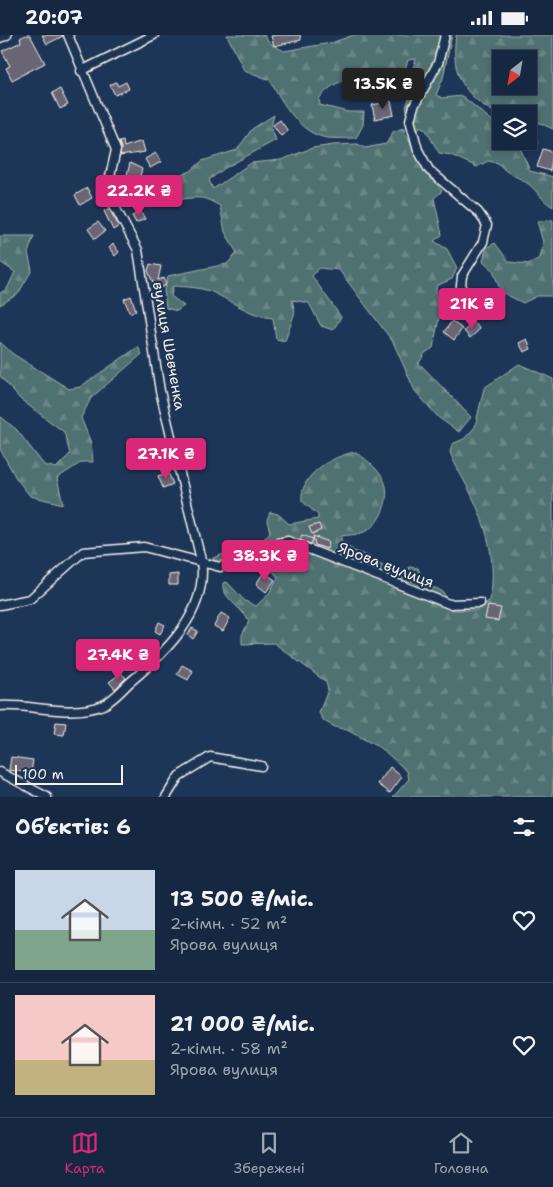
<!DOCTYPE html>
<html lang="uk">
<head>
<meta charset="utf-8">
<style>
  body { margin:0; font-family:"Shantell Sans",sans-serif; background:#1f3048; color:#f1f3f6; height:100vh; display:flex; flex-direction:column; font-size:19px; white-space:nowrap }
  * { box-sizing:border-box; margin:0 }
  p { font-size:16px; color:#9ea6b1 }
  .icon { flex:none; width:28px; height:28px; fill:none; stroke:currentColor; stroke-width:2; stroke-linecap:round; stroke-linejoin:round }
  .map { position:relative; height:762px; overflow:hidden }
  .panel { display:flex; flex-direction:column; background:#162841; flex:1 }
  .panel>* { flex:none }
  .needle { width:32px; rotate:211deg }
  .controls { position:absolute; left:492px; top:15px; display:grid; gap:10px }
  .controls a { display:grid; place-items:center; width:45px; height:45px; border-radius:0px; background:#162841; box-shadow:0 2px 8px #0003,0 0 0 1px #35445a; font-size:25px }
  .scale { position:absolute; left:15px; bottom:12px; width:108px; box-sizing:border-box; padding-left:5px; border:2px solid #f4f1e8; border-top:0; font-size:14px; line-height:18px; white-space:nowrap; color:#f4f1e8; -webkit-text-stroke:4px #1d3557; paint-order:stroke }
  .price { position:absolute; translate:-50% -42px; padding:0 11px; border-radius:5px; background:#db2777; color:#fff; font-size:16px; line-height:32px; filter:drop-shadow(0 1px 2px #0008) }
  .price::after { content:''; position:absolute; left:50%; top:30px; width:15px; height:11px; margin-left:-8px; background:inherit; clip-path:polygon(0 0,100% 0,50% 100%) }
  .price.on { background:#222; color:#fff }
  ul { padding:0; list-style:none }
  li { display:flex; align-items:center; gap:15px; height:125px; padding:0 15px }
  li+li { border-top:1px solid #35445a }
  li span { display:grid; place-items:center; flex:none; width:140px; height:100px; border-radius:0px; color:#555 }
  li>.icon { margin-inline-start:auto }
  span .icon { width:60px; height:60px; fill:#fffc; stroke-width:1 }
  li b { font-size:21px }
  h2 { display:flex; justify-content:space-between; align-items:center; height:60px; padding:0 15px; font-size:21px }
  .status { display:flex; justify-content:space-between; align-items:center; height:35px; padding:0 25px; background:#162841; direction:ltr }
  .status svg { height:14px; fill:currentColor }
  .tabs { display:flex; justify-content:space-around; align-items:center; height:70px; border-top:1px solid #35445a; background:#162841; font-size:14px; color:#9ea6b1 }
  .tabs a { display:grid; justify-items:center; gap:2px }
  .tabs .on { color:#db2777 }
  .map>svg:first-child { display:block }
  .forest { fill:url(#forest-firs); stroke:#a2b1ac; fill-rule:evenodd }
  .building { fill:#696575; stroke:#f4f1e8 }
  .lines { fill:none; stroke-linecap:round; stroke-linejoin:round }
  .minor-casing { stroke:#f4f1e8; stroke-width:11 }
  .minor { stroke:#1d3557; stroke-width:8 }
  .labels { text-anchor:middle; stroke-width:4.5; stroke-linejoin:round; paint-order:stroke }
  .street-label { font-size:15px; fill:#f4f1e8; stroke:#1d3557 }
</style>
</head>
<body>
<div class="status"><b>20:07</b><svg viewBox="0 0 49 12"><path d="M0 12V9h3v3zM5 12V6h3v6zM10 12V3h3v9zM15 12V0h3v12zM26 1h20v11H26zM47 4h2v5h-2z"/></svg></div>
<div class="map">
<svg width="553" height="762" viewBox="0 0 553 762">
  <defs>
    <pattern id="forest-firs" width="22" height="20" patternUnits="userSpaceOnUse" patternTransform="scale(1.25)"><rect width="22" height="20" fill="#507171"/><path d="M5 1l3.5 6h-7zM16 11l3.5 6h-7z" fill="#6a8685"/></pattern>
  </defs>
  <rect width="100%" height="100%" fill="#1d3557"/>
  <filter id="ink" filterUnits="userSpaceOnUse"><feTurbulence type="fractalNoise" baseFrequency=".02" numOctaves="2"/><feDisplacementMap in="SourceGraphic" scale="10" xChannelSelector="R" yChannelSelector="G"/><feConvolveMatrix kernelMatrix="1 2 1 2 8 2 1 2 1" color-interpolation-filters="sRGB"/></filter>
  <g filter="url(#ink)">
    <!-- forest -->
    <path class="forest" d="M227 0H264L271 9 284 16 331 8 354 0H452L443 43 436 60 442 63 462 61 501 93V106H517L530 136 553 142V172C541 165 537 155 527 148 514 139 510 142 498 128L488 126 477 132 451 120 439 118 426 95 420 91 416 100 406 72 412 56 409 45 416 24 408 25 403 43C373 39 339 37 319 64L320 70 348 77H364L363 90 356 103C347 103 337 104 328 103 300 100 282 67 270 45L244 35Z
      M456 0H553V94L529 83V79H501V81C465 62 450 41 456 0ZM501 24H529V51H501Z
      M274 80 271 92 276 105 225 133 209 145 213 154 251 128 281 125 312 113 334 110 358 109 365 113 386 109 393 97 403 93 426 137 442 156 434 163 442 200 434 206 447 214 457 233 452 244 436 251 437 270 440 278 433 313 425 318 419 328 471 382 459 397 439 383 415 356 393 307 339 235 319 233 312 241 341 282 333 295 321 291 309 268 292 265 295 277 285 306 276 304 273 283C251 281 235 268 216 259 203 252 187 252 173 251L171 261 184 271 177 276 166 273 164 255 168 241 227 229 237 218 225 197 220 171C214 168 208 164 202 163 182 161 163 171 142 170L139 155 147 145 167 146 191 136 202 126 237 115 252 94Z
      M529 91 538 108 527 111 524 106H529Z
      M553 185V261H537L523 268 501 257 493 235 483 226 486 213 495 208 509 227 528 229 540 223 543 207 537 186Z
      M0 201H34L28 218 32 235 18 259 0 270V258L7 254 15 237 0 227Z
      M0 307 13 319 69 354 80 352 138 312 142 319 91 363 81 383 91 408 93 427H82L57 443 63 469 30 461 16 443 0 414V381L17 395 44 430 56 433 70 419 64 397 20 364 0 341Z
      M519 329 553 344V762H393L409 744 407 736 382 714 347 695 335 692 324 686 319 678 328 655 326 647 274 608 242 609V600L249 586C243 574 220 561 223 548L227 547 245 566 256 571 268 560 278 542 264 528 260 527 249 533 228 536 214 527 213 523 264 504 270 497 267 485 270 477 278 479 289 489 318 484V480L302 466C299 440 332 421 355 417 366 423 383 438 386 451 389 467 380 490 364 497 358 500 348 500 341 501V505L354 516 370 522 407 545 411 547 413 544 409 532 418 533 426 553H436L443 557 453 575H477L490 565C497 525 487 491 469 455 463 443 454 429 450 417L452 409 464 404 475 392 484 353Z"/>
    <!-- building -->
    <path class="building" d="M26 0H30L45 28 12 45 6 33 10 31 2 16 21 7 20 3Z
      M42 0H62L63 1 47 9Z
      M276 0H300L301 5 274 11 271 1Z
      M116 47 118 51 126 47 129 54 115 60 110 50Z
      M60 54 68 70 60 74 52 58Z
      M391 66 394 80 375 84 372 70Z
      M280 85 288 96 281 101 273 90Z
      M123 106 124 112 142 106 145 117 120 121 121 113 119 107Z
      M543 114 553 117 550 136 537 132Z
      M156 118 161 127 150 133 145 124Z
      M130 128 142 134 136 155 124 152Z
      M87 153 92 163 80 170 75 160Z
      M109 174 119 191 113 195 104 176Z
      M141 177 145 184 136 188 132 181Z
      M98 187 105 196 95 204 88 194Z
      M113 209 119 217 115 221 109 213Z
      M150 229 161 231 158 245 164 243 166 250 156 255 148 236Z
      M131 261 136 275 130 278 124 264Z
      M452 286 462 294 454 305 444 297Z
      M474 287 480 294 470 303 464 296Z
      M527 304 531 314 524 317 519 308Z
      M168 437 173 449 163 453 158 441Z
      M319 489 321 495 312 499 309 492Z
      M302 500 313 504 311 509 300 505Z
      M313 501 329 507 327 514 315 510Z
      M264 537 275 545 266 557 256 549Z
      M178 539V550H169V540Z
      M488 571 501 573 498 586 485 584Z
      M221 578 230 583 223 596 214 591Z
      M159 587 165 590 160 599 155 596Z
      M192 593 198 596 193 604 188 600Z
      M127 613 136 622 129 629 120 621Z
      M144 614 152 620 145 627 138 622Z
      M182 630 193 636 188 645 177 639Z
      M121 638 126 643 115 654 109 647Z
      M56 687 66 688 64 700 54 699Z
      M11 722 33 725 31 738 9 735Z
      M390 732 402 742 390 758 378 749Z"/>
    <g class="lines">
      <!-- minor casing -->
      <g class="minor-casing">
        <path id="minor" d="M445 0 438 28 414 71 410 85 418 115 429 135 478 177 487 190 483 207 462 241 459 269
          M0 3 7 0
          M81 36 154 0
          M0 570 30 564 83 517 144 512 220 532 266 510 288 506 449 569 480 568
          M0 671C33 669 71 683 103 670 112 666 122 655 129 648 165 618 209 577 201 525L160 356 138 215 109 161 108 150 116 115 68 0
          M0 737 47 762
          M166 762 179 741 210 722 261 731"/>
      </g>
      <!-- minor -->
      <use href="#minor" class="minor"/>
    </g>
  </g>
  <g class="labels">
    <!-- street labels -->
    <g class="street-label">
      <text transform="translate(169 311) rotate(80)" y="5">вулиця Шевченка</text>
      <text transform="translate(386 530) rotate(21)" y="5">Ярова вулиця</text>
    </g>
  </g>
</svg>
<div class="controls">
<a><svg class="needle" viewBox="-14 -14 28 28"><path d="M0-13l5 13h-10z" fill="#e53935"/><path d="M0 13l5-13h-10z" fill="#9ea6b1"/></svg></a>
<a><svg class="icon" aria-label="layers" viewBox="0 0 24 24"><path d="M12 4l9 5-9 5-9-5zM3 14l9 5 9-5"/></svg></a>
</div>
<div class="scale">100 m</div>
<b class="price on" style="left:383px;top:75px">13.5K ₴</b>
<b class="price" style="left:139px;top:182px">22.2K ₴</b>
<b class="price" style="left:472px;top:295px">21K ₴</b>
<b class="price" style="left:166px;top:445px">27.1K ₴</b>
<b class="price" style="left:265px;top:547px">38.3K ₴</b>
<b class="price" style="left:118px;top:646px">27.4K ₴</b>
</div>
<section class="panel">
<h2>Об’єктів: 6<svg class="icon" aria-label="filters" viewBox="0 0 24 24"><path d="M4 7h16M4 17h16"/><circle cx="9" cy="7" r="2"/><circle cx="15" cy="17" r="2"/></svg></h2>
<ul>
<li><span style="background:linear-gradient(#c9d6e8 60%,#7fa58c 0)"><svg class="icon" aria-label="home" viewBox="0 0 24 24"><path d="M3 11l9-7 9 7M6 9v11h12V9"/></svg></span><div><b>13 500 ₴/міс.</b><p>2-кімн. · 52 m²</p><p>Ярова вулиця</p></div><svg class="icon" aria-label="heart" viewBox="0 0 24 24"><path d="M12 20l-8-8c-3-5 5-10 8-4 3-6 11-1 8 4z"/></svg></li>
<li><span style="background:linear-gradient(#f6c9c9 65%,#c2b280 0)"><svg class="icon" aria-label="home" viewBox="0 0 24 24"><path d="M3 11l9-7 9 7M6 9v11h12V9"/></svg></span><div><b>21 000 ₴/міс.</b><p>2-кімн. · 58 m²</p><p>Ярова вулиця</p></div><svg class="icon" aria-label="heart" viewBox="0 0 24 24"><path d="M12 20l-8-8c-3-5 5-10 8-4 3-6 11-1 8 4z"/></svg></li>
</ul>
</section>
<nav class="tabs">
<a class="on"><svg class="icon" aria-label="map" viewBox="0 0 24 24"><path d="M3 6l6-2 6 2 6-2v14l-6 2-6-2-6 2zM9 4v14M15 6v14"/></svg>Карта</a>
<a><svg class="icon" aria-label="saved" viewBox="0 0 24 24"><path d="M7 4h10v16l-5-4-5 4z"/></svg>Збережені</a>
<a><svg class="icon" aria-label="home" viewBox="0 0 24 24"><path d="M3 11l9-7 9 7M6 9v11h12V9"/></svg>Головна</a>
</nav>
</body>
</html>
